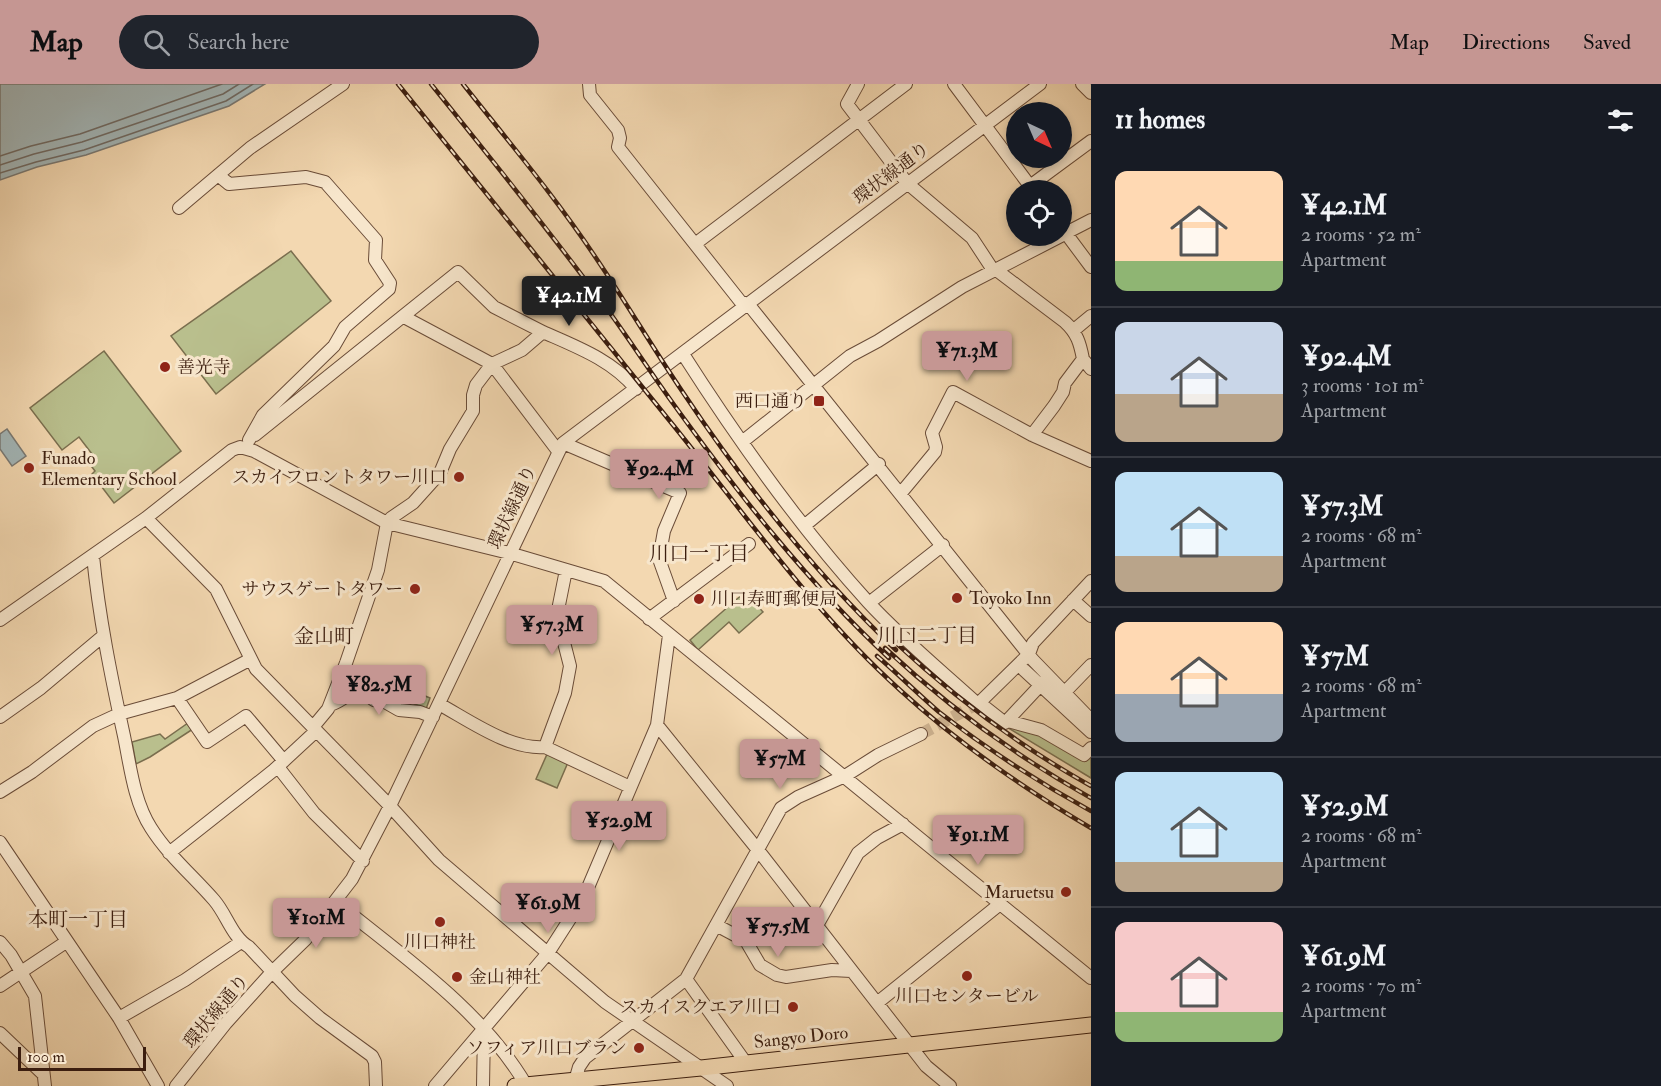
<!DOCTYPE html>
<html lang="en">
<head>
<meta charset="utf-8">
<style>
  body { margin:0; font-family:"IM FELL Double Pica","Noto Serif JP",serif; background:#20242c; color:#f1f3f6; height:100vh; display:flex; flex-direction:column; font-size:22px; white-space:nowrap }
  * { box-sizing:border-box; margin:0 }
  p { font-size:20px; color:#9ea1a6 }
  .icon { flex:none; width:33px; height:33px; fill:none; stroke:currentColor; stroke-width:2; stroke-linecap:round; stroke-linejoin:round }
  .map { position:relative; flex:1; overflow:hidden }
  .details { display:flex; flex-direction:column; background:#171b24; width:570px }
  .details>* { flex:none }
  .needle { width:39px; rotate:136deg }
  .buttons { position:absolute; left:1006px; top:18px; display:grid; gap:12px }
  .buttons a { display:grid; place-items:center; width:66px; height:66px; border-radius:50%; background:#171b24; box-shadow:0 3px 9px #0003; font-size:30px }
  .scale { position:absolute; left:18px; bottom:15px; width:128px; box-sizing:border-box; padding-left:6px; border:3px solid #3c1e0f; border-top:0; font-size:16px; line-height:21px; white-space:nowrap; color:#3c1e0f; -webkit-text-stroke:4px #f7e6cc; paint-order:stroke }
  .price { position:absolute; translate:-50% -51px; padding:0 14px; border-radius:6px; background:#c59692; color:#111; font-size:20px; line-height:39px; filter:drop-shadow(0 2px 3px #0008) }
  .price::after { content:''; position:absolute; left:50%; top:36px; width:18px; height:14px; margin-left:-9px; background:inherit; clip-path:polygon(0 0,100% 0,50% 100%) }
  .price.on { background:#222; color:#fff }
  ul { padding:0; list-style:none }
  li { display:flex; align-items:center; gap:18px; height:150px; padding:0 24px }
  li+li { border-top:2px solid #363941 }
  li span { display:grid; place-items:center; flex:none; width:168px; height:120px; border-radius:12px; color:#555 }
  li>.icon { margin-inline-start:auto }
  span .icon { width:72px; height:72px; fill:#fffc; stroke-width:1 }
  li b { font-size:26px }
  h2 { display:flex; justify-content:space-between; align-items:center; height:72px; padding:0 24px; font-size:26px }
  header { display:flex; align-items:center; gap:36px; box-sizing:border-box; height:84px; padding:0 30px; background:#c59692; color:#111 }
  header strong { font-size:28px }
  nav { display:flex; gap:33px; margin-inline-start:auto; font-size:21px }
  .search { width:420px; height:54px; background:#20242c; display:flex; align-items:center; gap:15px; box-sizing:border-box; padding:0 21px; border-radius:33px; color:#9ea1a6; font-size:22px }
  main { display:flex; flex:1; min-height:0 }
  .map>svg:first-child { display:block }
  .green { fill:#b9bf8d; stroke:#7a6e4e; stroke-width:1.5 }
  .water { fill:#a2b6b8; stroke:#797974; stroke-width:1.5 }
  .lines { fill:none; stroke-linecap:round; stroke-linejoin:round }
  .shore { stroke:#6f6a64; stroke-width:1.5 }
  .minor-tunnel { stroke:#ceb391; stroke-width:12; stroke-dasharray:12 6; stroke-linecap:butt }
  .minor-casing { stroke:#6a4c38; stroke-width:14 }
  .major-casing { stroke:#3c1e0f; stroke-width:17 }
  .minor { stroke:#f7e6cc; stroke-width:12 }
  .major { stroke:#f3d8b1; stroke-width:15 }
  .rail-casing { stroke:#3c1e0f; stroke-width:4.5 }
  .rail { stroke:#f7e6cc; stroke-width:2; stroke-dasharray:7; stroke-linecap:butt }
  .poi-dot { fill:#8f2418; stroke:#f7e6cc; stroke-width:2 }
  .labels { text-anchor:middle; stroke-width:6; stroke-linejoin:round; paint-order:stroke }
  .street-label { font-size:18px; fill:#3c1e0f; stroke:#f7e6cc }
  .poi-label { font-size:18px; fill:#3c1e0f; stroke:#f7e6cc; text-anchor:end }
  .neighbourhood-label { font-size:20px; fill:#3c1e0f; stroke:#f7e6cc }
</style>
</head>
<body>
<header>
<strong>Map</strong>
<div class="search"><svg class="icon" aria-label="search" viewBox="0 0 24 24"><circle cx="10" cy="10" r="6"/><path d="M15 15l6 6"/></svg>Search here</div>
<nav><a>Map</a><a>Directions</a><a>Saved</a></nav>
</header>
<main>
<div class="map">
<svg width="1091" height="1002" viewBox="0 0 1091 1002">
  <rect width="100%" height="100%" fill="#f3d8b1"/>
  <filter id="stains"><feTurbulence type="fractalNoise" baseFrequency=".00333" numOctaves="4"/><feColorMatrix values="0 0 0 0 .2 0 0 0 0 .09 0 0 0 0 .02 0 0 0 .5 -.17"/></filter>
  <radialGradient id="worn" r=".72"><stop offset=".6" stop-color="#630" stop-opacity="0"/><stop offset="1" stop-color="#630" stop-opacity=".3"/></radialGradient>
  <!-- green -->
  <path class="green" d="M291 167 331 217 216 310 171 252Z
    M104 267 181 367 114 419 92 390 95 387 86 375 92 370 79 353 62 366 30 324Z
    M745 508 763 528 739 549 729 538 698 566 690 556Z
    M398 601 430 614 426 625 394 611Z
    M188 639 193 645 150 673 136 680 132 658 160 650 165 655Z
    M1008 640 1091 669V694L1005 642Z
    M548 668 569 676 557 704 536 695Z"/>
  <!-- water -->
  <path class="water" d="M0 0H265L229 22 86 71 37 83 0 96Z
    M7 345 26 372 12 382 0 365V350Z"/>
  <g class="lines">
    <!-- shore -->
    <path class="shore" d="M0 72 31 62 80 50 222 0
      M0 81 34 70 82 58 223 10 239 0
      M0 89 36 78 84 66 226 17 253 0"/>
    <!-- minor-tunnel -->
    <path class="minor-tunnel" d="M921 650 979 619"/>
    <!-- minor casing -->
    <g class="minor-casing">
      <path id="minor" d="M589 0 590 11 618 46 620 54 618 63 740 217 749 221 1033 576 1091 636
        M858 0 847 20 907 99 972 154 993 186
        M954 0 1033 106
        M1082 0 1091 9
        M218 91 229 100 306 93 325 98 376 156 375 176 390 199 389 205 345 243 334 262 263 331 249 356
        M1030 102 1091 57
        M179 124 250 64 343 0
        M1062 144 1091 183
        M1062 151 1091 136
        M695 160 906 0
        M995 185 1065 238C1077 249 1080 259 1083 275L1065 299 1063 308 1054 322 1032 351
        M404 233 492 280 558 367
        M1074 246 1091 232
        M683 270C738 356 799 442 868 518 903 556 944 589 982 624H986L1005 639 1048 593
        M1083 275 1091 285
        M255 351 458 188 494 223 543 248
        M742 358 850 272 878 257 962 203 1061 152
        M563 359 680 409 664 447 659 475 674 517
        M901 409 935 368 936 363 932 349 953 308 1032 351 1091 377
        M146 434 216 505 256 585 390 722 439 776 605 918 727 1002
        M804 442 879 380
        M93 472C99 533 111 592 124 652 130 681 134 718 151 744 168 771 193 792 214 816 227 831 232 853 249 863L295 912 320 934 372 972 375 978 376 1002
        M1073 516 1091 532
        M869 519 943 461
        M649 535 749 460
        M0 536 146 434 232 366 240 363 254 367 387 439 509 469 604 497 1091 894
        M1024 586 1091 648
        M1064 609 1091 581
        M177 614 207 658 246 632 284 677
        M979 619 1029 570 1033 559 1091 497
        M439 620C470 637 510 666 545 663L630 703
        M330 621C341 618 349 608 361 607L374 616 385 618 399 626 420 628 433 633
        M0 633 41 604 103 552
        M1008 637 1041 646 1084 671 1091 664
        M657 641 758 766 926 982 950 1002
        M313 643 328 625 346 579 378 486 387 439 391 434 413 419 440 389 450 365 473 327V311L476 301 492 280 522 266 543 248C577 263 612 276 636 305
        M545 663 565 609 570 582 557 531 566 486
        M278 683 314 729 363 777
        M0 708 32 688 93 642 119 630 177 614 251 575
        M0 758 119 934 158 1002
        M169 769 274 686 316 647
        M336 818C401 871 483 927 526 1001
        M716 841 746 857 760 881 777 891 786 893 832 886 851 887
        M816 843 858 769 877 754 903 740
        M0 858 11 871 35 912 45 1002
        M686 895 746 979
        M0 902 66 858
        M877 919 1000 820
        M119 934 185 896 241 858
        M0 949 43 990
        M575 997 579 983 585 974 686 895 781 724 798 713 845 692 878 671 921 650
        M176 1002 226 939 272 888 305 856 352 795 390 722 563 359 1040 0
        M435 1002 548 869 584 813 657 641 669 551
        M483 1002 484 945"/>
    </g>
    <!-- major casing -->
    <g class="major-casing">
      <path id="major" d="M515 1002 701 984 1091 941"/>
    </g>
    <!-- minor -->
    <use href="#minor" class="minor"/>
    <!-- major -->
    <use href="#major" class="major"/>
    <!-- rail casing -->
    <g class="rail-casing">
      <path id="rail" d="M398 0C488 112 579 224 669 336 743 427 812 527 900 606 958 659 1023 704 1091 744
        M431 0C492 76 553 151 610 229 631 258 651 289 672 318 737 408 807 498 889 574
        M463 0C509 58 557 115 598 177 627 220 653 264 682 307 744 400 815 489 896 566
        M894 557C954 613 1019 662 1091 702
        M885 564C947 622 1016 672 1091 714
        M877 572C898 590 918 610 939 628 987 665 1038 698 1091 727"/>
    </g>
    <!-- rail -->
    <use href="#rail" class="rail"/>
  </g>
  <!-- markers -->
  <g class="poi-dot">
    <circle cx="165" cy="283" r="6"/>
    <rect x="813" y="311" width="12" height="12" rx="3"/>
    <circle cx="29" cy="384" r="6"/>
    <circle cx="459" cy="393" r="6"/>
    <circle cx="415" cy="505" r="6"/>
    <circle cx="957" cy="514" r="6"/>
    <circle cx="699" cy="515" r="6"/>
    <circle cx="1066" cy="808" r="6"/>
    <circle cx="440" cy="838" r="6"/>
    <circle cx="967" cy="892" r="6"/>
    <circle cx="457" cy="893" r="6"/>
    <circle cx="793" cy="923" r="6"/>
    <circle cx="639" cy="964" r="6"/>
  </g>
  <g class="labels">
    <!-- street labels -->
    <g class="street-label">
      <text transform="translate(891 89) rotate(-37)" y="6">環状線通り</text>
      <text transform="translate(512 423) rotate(-65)" y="6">環状線通り</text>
      <text transform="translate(216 927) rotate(-50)" y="6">環状線通り</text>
      <text transform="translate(801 953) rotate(-6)" y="6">Sangyo Doro</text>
    </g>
    <!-- poi labels -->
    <g class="poi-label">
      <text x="177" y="289" text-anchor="start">善光寺</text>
      <text x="807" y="323">西口通り</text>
      <text x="41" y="380" text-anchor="start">Funado<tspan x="41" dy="21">Elementary School</tspan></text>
      <text x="447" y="399">スカイフロントタワー川口</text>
      <text x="403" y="511">サウスゲートタワー</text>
      <text x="969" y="520" text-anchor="start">Toyoko Inn</text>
      <text x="711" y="521" text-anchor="start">川口寿町郵便局</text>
      <text x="1054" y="814">Maruetsu</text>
      <text x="440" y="864" text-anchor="middle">川口神社</text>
      <text x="469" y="899" text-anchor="start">金山神社</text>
      <text x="967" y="918" text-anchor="middle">川口センタービル</text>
      <text x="781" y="929">スカイスクエア川口</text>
      <text x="627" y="970">ソフィア川口ブラン</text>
    </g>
    <!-- neighbourhood labels -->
    <g class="neighbourhood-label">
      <text x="699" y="476">川口一丁目</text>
      <text x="927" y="558">川口二丁目</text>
      <text x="324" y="559">金山町</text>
      <text x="78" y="842">本町一丁目</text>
    </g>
  </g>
  <rect width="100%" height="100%" filter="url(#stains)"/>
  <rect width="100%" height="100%" fill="url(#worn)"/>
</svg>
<div class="buttons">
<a><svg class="needle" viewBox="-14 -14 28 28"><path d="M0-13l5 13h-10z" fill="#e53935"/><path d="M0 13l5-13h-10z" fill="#9ea1a6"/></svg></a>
<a><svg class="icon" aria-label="locate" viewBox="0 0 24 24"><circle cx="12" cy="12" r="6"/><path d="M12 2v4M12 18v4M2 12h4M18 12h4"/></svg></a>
</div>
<div class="scale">100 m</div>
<b class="price on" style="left:569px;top:243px">¥42.1M</b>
<b class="price" style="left:967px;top:298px">¥71.3M</b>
<b class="price" style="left:659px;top:416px">¥92.4M</b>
<b class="price" style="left:552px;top:572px">¥57.3M</b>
<b class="price" style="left:379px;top:632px">¥82.5M</b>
<b class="price" style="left:780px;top:706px">¥57M</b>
<b class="price" style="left:619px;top:768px">¥52.9M</b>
<b class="price" style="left:978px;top:782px">¥91.1M</b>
<b class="price" style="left:548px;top:850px">¥61.9M</b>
<b class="price" style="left:316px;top:865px">¥101M</b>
<b class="price" style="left:778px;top:874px">¥57.5M</b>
</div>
<section class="details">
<h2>11 homes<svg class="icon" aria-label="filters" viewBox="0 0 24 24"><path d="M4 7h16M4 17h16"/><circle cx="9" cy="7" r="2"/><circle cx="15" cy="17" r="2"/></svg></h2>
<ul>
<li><span style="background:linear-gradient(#ffd9b3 75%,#8fb573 0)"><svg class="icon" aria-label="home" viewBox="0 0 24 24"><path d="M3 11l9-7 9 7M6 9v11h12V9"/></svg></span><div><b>¥42.1M</b><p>2 rooms · 52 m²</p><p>Apartment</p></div></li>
<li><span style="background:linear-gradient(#c9d6e8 60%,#b9a48a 0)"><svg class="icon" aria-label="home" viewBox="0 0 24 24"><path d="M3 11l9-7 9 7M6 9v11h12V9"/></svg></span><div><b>¥92.4M</b><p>3 rooms · 101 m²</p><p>Apartment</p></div></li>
<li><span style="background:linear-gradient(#bfe0f5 70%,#b9a48a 0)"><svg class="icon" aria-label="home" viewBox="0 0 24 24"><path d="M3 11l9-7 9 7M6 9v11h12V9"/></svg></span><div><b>¥57.3M</b><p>2 rooms · 68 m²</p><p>Apartment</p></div></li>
<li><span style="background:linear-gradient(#ffd9b3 60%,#9aa5b1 0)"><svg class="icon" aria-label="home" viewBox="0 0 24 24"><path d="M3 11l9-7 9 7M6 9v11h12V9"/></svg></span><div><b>¥57M</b><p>2 rooms · 68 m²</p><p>Apartment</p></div></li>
<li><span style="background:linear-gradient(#bfe0f5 75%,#b9a48a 0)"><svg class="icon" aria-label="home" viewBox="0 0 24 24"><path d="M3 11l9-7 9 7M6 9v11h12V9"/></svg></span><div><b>¥52.9M</b><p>2 rooms · 68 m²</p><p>Apartment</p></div></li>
<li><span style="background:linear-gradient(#f6c9c9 75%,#8fb573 0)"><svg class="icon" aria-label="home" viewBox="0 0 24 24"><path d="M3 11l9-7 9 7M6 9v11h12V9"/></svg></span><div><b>¥61.9M</b><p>2 rooms · 70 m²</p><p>Apartment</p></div></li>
</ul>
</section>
</main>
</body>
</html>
